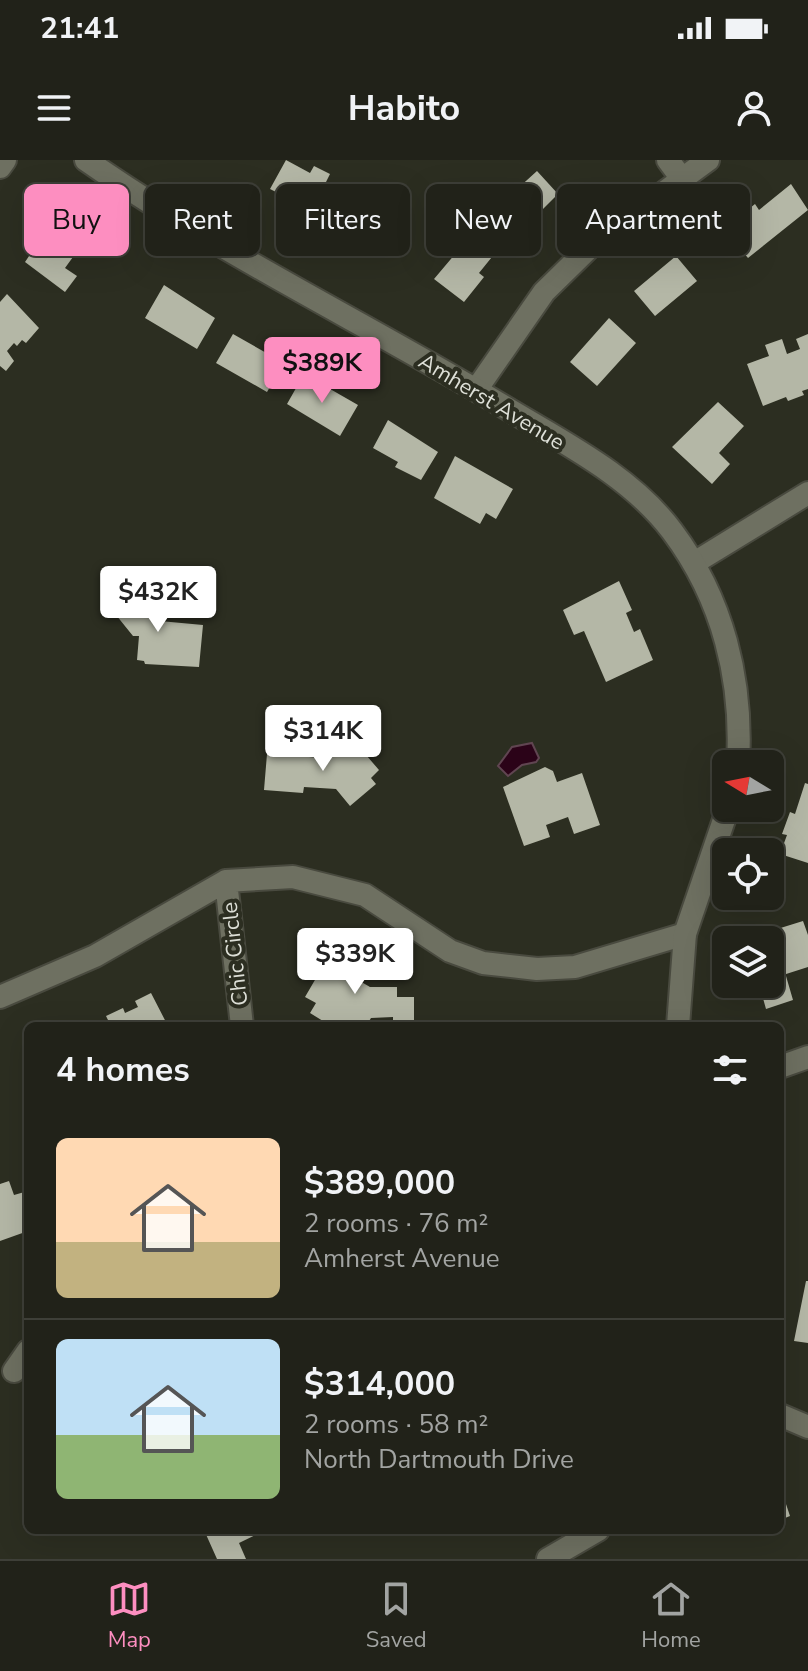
<!DOCTYPE html>
<html lang="en">
<head>
<meta charset="utf-8">
<style>
  body { margin:0; font-family:"Nunito Sans",sans-serif; background:#2d2f26; color:#f1f3f6; height:100vh; display:flex; flex-direction:column; font-size:30px; white-space:nowrap }
  * { box-sizing:border-box; margin:0 }
  p { font-size:26px; color:#a2a4a2 }
  .icon { flex:none; width:44px; height:44px; fill:none; stroke:currentColor; stroke-width:2; stroke-linecap:round; stroke-linejoin:round }
  .map { position:relative; flex:1; overflow:hidden }
  .details { position:absolute; left:24px; top:862px; width:760px; height:512px; display:flex; flex-direction:column; background:#212219; border-radius:12px; box-shadow:0 8px 32px #0002,0 0 0 2px #3e3f38 }
  .details>* { flex:none }
  .banner { position:absolute; left:24px; top:24px; width:760px; height:72px; display:flex; gap:16px }
  .needle { width:52px; rotate:280deg }
  .fabs { position:absolute; left:712px; top:590px; display:grid; gap:16px }
  .fabs a { display:grid; place-items:center; width:72px; height:72px; border-radius:12px; background:#212219; box-shadow:0 8px 32px #0002,0 0 0 2px #3e3f38; font-size:40px }
  .price { position:absolute; translate:-50% -68px; padding:0 18px; border-radius:8px; background:#fff; color:#222; font-size:26px; line-height:52px; filter:drop-shadow(0 2px 4px #0008) }
  .price::after { content:''; position:absolute; left:50%; top:48px; width:24px; height:18px; margin-left:-12px; background:inherit; clip-path:polygon(0 0,100% 0,50% 100%) }
  .price.selected { background:#fd8ec0; color:#111 }
  ul { padding:0; list-style:none }
  li { display:flex; align-items:center; gap:24px; height:200px; padding:0 32px }
  li+li { border-top:2px solid #3e3f38 }
  li span { display:grid; place-items:center; flex:none; width:224px; height:160px; border-radius:12px; color:#555 }
  li>.icon { margin-inline-start:auto }
  span .icon { width:96px; height:96px; fill:#fffc; stroke-width:1 }
  li b { font-size:34px }
  h2 { display:flex; justify-content:space-between; align-items:center; height:96px; padding:0 32px; font-size:34px }
  .pill { padding:0 28px; border-radius:12px; background:#212219; box-shadow:0 8px 32px #0002,0 0 0 2px #3e3f38; font-size:28px; line-height:72px }
  .pill.selected { background:#fd8ec0; color:#111 }
  .status { display:flex; justify-content:space-between; align-items:center; height:56px; padding:0 40px; background:#212219; direction:ltr }
  .status svg { height:22px; fill:currentColor }
  header { display:flex; justify-content:space-between; align-items:center; height:104px; padding:0 32px; background:#212219; font-size:36px; font-weight:700 }
  .tabs { display:flex; justify-content:space-around; align-items:center; height:112px; border-top:2px solid #3e3f38; background:#212219; font-size:22px; color:#a2a4a2 }
  .tabs a { display:grid; justify-items:center; gap:4px }
  .tabs .selected { color:#fd8ec0 }
  .map>svg:first-child { display:block }
  .water { fill:#2b0318; stroke:#604551; stroke-width:2 }
  .building { fill:#b4b7a6 }
  .lines { fill:none; stroke-linecap:round; stroke-linejoin:round }
  .minor-casing { stroke:#494a3f; stroke-width:26 }
  .tertiary-casing { stroke:#494a3f; stroke-width:26 }
  .minor { stroke:#6e7061; stroke-width:22 }
  .tertiary { stroke:#6e7061; stroke-width:22 }
  .labels { text-anchor:middle; stroke-width:8; stroke-linejoin:round; paint-order:stroke }
  .street-label { font-size:22px; fill:#dddfd7; stroke:#2c2e21 }
</style>
</head>
<body>
<div class="status"><b>21:41</b><svg viewBox="0 0 49 12"><path d="M0 12V9h3v3zM5 12V6h3v6zM10 12V3h3v9zM15 12V0h3v12zM26 1h20v11H26zM47 4h2v5h-2z"/></svg></div>
<header><svg class="icon" aria-label="menu" viewBox="0 0 24 24"><path d="M4 6h16M4 12h16M4 18h16"/></svg>Habito<svg class="icon" aria-label="person" viewBox="0 0 24 24"><circle cx="12" cy="8" r="4"/><path d="M4 21q1-7 8-7t8 7"/></svg></header>
<div class="map">
<svg width="808" height="1399" viewBox="0 0 808 1399">
  <rect width="100%" height="100%" fill="#2c2e21"/>
  <!-- water -->
  <path class="water" d="M532 583 539 598 536 602 522 605 508 616 498 606 512 587Z"/>
  <!-- building -->
  <path class="building" d="M286 0 310 13 314 6 330 14 326 22 356 39 342 65 270 29Z
    M537 11 558 34 517 75 494 50Z
    M791 24 808 50 748 98 724 69 755 44 759 50Z
    M56 56 86 79 65 108 77 116 65 132 25 102Z
    M472 74 496 92 479 113 484 117 464 142 434 119Z
    M676 96 697 121 655 156 634 131Z
    M164 125 215 158 197 189 145 158Z
    M7 134 39 168 26 183 22 180 17 186 14 183 7 191 14 201 6 211 0 206V142Z
    M609 158 636 183 597 226 570 202Z
    M233 174 284 203 267 232 216 203Z
    M808 174V229L802 231 804 235 788 241 786 237 763 246 747 204 769 196 765 185 782 179 787 194 800 189 796 179Z
    M304 214 358 245 340 276 287 244Z
    M718 242 744 266 719 293 730 304 712 324 672 287Z
    M388 260 438 292 421 320 395 307 398 302 373 288Z
    M455 296 513 329 496 359 486 353 480 364 434 338Z
    M619 421 632 450 626 453 634 472 640 469 653 500 606 522 584 471 574 475 563 450Z
    M131 427 160 461 203 465 199 507 145 504 144 501 137 500 139 476H133L108 445Z
    M354 581 379 610 371 618 376 624 350 646 336 629 304 627 303 633 264 630 267 594 323 598 341 583 346 589Z
    M545 607 553 611 557 622 582 613 600 665 574 674 568 657 546 665 550 677 524 686 503 627Z
    M805 623 808 624V703L780 694 787 675 782 674 790 652 795 654Z
    M803 761 808 775V807L783 815 776 795 770 797V780H753L752 777Z
    M333 789 365 808 358 820 370 827H397V837H414V864H393V857L371 858 366 866H354L345 861 341 866H331L310 853 316 843 305 837Z
    M780 813 782 817 786 816 793 840 766 849 759 824H770V817Z
    M151 833 168 866H111L106 856 123 848 125 853 138 847 135 841Z
    M9 1021 14 1035 28 1031V1071L0 1081V1024Z
    M806 1121H808V1183L794 1181Z
    M780 1326 790 1356 780 1360Z
    M204 1370H261L262 1372 239 1383 246 1399H217Z"/>
  <g class="lines">
    <!-- minor casing -->
    <g class="minor-casing">
      <path id="minor" d="M668 0 682 19
        M0 7 5 0
        M476 230 544 132 590 87 708 0
        M694 403 808 333
        M226 721 242 866
        M0 837 95 796 226 721 293 717 365 735 450 791 483 803 537 809 575 807 685 774
        M780 907 808 897
        M14 1211 28 1191
        M780 1255 808 1267"/>
    </g>
    <!-- tertiary casing -->
    <g class="tertiary-casing">
      <path id="tertiary" d="M86 0C218 92 365 163 503 246 562 282 630 315 672 371 723 439 743 520 738 604
        M678 866 685 774 728 648
        M548 1399 598 1370"/>
    </g>
    <!-- minor -->
    <use href="#minor" class="minor"/>
    <!-- tertiary -->
    <use href="#tertiary" class="tertiary"/>
  </g>
  <g class="labels">
    <!-- street labels -->
    <g class="street-label">
      <text transform="translate(492 241) rotate(31)" y="8">Amherst Avenue</text>
      <text transform="translate(234 794) rotate(-96)" y="8">Chic Circle</text>
    </g>
  </g>
</svg>
<div class="fabs">
<a><svg class="needle" viewBox="-14 -14 28 28"><path d="M0-13l5 13h-10z" fill="#e53935"/><path d="M0 13l5-13h-10z" fill="#a2a4a2"/></svg></a>
<a><svg class="icon" aria-label="locate" viewBox="0 0 24 24"><circle cx="12" cy="12" r="6"/><path d="M12 2v4M12 18v4M2 12h4M18 12h4"/></svg></a>
<a><svg class="icon" aria-label="layers" viewBox="0 0 24 24"><path d="M12 4l9 5-9 5-9-5zM3 14l9 5 9-5"/></svg></a>
</div>
<b class="price selected" style="left:322px;top:245px">$389K</b>
<b class="price" style="left:158px;top:474px">$432K</b>
<b class="price" style="left:323px;top:613px">$314K</b>
<b class="price" style="left:355px;top:836px">$339K</b>
<div class="banner">
<a class="pill selected">Buy</a>
<a class="pill">Rent</a>
<a class="pill">Filters</a>
<a class="pill">New</a>
<a class="pill">Apartment</a>
</div>
<section class="details">
<h2>4 homes<svg class="icon" aria-label="filters" viewBox="0 0 24 24"><path d="M4 7h16M4 17h16"/><circle cx="9" cy="7" r="2"/><circle cx="15" cy="17" r="2"/></svg></h2>
<ul>
<li><span style="background:linear-gradient(#ffd9b3 65%,#c2b280 0)"><svg class="icon" aria-label="home" viewBox="0 0 24 24"><path d="M3 11l9-7 9 7M6 9v11h12V9"/></svg></span><div><b>$389,000</b><p>2 rooms · 76 m²</p><p>Amherst Avenue</p></div></li>
<li><span style="background:linear-gradient(#bfe0f5 60%,#8fb573 0)"><svg class="icon" aria-label="home" viewBox="0 0 24 24"><path d="M3 11l9-7 9 7M6 9v11h12V9"/></svg></span><div><b>$314,000</b><p>2 rooms · 58 m²</p><p>North Dartmouth Drive</p></div></li>
</ul>
</section>
</div>
<nav class="tabs">
<a class="selected"><svg class="icon" aria-label="map" viewBox="0 0 24 24"><path d="M3 6l6-2 6 2 6-2v14l-6 2-6-2-6 2zM9 4v14M15 6v14"/></svg>Map</a>
<a><svg class="icon" aria-label="saved" viewBox="0 0 24 24"><path d="M7 4h10v16l-5-4-5 4z"/></svg>Saved</a>
<a><svg class="icon" aria-label="home" viewBox="0 0 24 24"><path d="M3 11l9-7 9 7M6 9v11h12V9"/></svg>Home</a>
</nav>
</body>
</html>
